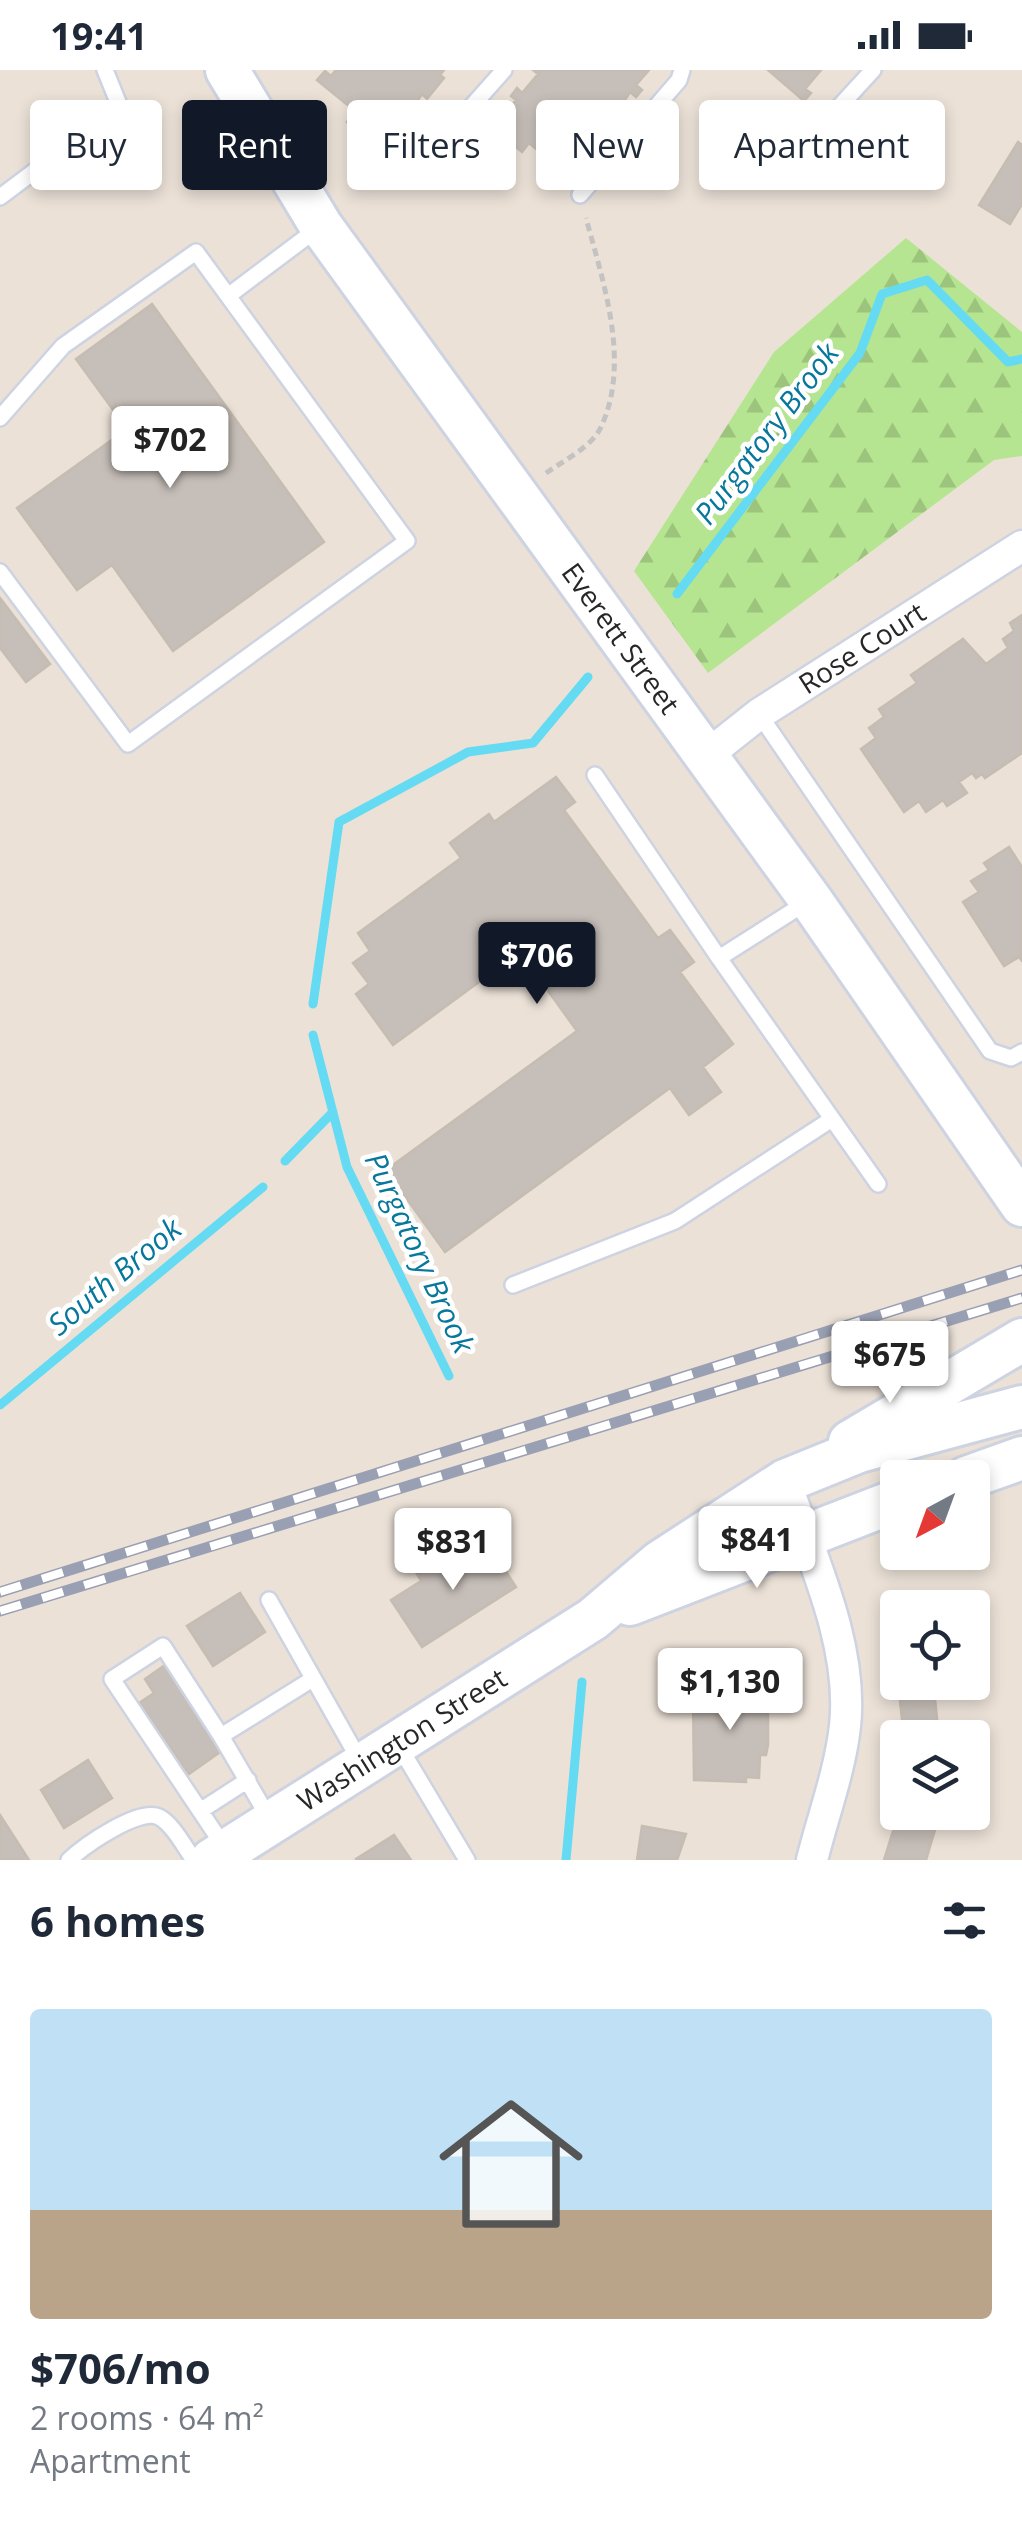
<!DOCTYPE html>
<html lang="en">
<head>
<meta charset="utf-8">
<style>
  body { margin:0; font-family:"Open Sans",sans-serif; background:#f2f2f3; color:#1f2937; height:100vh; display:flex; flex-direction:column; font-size:38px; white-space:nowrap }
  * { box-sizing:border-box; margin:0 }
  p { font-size:32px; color:#747a83 }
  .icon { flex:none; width:55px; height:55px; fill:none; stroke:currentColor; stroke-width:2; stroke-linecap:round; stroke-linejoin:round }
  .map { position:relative; height:1790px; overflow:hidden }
  .sheet { display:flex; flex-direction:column; background:#fff; flex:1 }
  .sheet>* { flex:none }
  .guide { position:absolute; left:30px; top:30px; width:962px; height:90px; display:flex; gap:20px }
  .needle { width:65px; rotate:221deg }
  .fabs { position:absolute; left:880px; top:1390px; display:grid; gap:20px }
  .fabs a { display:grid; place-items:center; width:110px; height:110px; border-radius:10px; background:#fff; box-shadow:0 5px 15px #0003; font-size:50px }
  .price { position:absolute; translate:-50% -85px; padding:0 22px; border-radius:10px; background:#fff; color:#222; font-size:32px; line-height:65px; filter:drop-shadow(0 2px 5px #0008) }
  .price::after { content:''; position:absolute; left:50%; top:60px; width:30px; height:22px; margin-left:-15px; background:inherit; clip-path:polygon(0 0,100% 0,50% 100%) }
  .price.selected { background:#111827; color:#fff }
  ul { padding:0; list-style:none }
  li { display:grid; align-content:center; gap:20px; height:530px; padding:0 30px }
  li span { display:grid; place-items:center; height:310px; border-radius:10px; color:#555 }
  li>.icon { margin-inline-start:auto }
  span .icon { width:180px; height:180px; fill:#fffc; stroke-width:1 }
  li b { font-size:42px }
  h2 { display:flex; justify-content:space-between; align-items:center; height:120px; padding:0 30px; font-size:42px }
  .chip { padding:0 35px; border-radius:10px; background:#fff; box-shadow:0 5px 15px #0003; font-size:35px; line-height:90px }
  .chip.selected { background:#111827; color:#fff }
  .status { display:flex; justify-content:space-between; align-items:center; height:70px; padding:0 50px; background:#fff; direction:ltr }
  .status svg { height:28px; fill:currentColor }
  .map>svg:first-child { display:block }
  .forest { fill:url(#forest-firs) }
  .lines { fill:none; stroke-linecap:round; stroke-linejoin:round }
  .stream { stroke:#64dbf3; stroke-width:9 }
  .building { fill:#c6beb8; stroke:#c6bdb2; stroke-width:2.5 }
  .service-casing { stroke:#cdd3e1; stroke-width:20 }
  .minor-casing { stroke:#cdd3e1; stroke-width:35 }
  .secondary-casing { stroke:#cdd3e1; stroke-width:48 }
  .path { stroke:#c3c3c3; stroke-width:5; stroke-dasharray:8 5; stroke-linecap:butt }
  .service { stroke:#fff; stroke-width:15 }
  .minor { stroke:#fff; stroke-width:30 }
  .secondary { stroke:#fff; stroke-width:42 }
  .rail-casing { stroke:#9aa0b3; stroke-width:11 }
  .rail { stroke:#fff; stroke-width:8; stroke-dasharray:22; stroke-linecap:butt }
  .labels { text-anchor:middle; stroke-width:9; stroke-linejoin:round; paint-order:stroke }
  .street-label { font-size:28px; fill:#272727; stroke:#fff }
  .water-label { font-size:30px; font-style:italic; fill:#07779b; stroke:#fff }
</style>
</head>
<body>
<div class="status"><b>19:41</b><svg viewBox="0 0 49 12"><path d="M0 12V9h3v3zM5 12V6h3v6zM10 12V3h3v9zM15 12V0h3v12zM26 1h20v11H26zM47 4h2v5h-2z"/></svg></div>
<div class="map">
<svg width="1022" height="1790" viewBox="0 0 1022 1790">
  <defs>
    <pattern id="forest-firs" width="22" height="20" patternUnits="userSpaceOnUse" patternTransform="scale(2.5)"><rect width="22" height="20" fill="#b5e590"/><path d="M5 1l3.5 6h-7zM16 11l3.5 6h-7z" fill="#9cc47c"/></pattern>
  </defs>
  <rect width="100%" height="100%" fill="#ebe1d7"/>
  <!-- forest -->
  <path class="forest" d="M906 168 1022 262V386L994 390 708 603 634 501 774 282Z"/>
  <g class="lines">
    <!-- stream -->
    <path class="stream" d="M677 524 860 283 882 224 927 210 1008 292 1022 289
      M313 934 339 752 468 682 533 673 588 607
      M313 965 347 1097 449 1306
      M285 1091 333 1042
      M0 1335 263 1117
      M566 1790 582 1612"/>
  </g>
  <!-- building -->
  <path class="building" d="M336 0H444L440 5 444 8 427 29 422 24 418 30 422 34 405 55 399 51 394 56 398 59 381 80 347 52 355 41 317 10 325 1 331 6Z
    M533 0H649L636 15 642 20 636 27 630 22 611 52 606 49 591 67 595 71 589 79 583 74 567 93 573 98 567 105 529 73 522 82 486 53 494 43 500 48 516 30 511 26 517 18 522 23 538 4Z
    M768 0H821L805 19 811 23 804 31Z
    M1018 72 1022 75V134L1010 154 979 135Z
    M152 234 324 472 173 581 112 495 77 520 17 438 127 359 76 289Z
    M0 528 50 594 26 612 0 578Z
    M1022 545V683L985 708 982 704 976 708 972 703 959 712 967 723 947 736 943 730 926 742 919 731 904 742 861 679 876 668 869 658 884 647 879 639 917 613 911 605 963 569 986 594 1008 578 1003 569 1014 561 1010 553Z
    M556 707 575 732 564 740 658 868 670 860 694 892 680 902 733 974 703 997 721 1022 689 1045 670 1018 445 1182 386 1100 577 961 520 882 393 975 356 924 369 914 353 893 370 881 358 863 461 788 450 773 489 744 494 752Z
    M1009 777 1022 797V891L1019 887 1004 896 963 832 979 822 971 811 989 800 984 793Z
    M485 1469 516 1517 422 1577 391 1530 421 1511 413 1497 421 1492 429 1505Z
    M240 1523 265 1562 213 1596 187 1556Z
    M165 1595 223 1680 189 1704 139 1633 154 1623 145 1609Z
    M898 1612H950L951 1627 935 1629 939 1668H904Z
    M708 1615 768 1617V1675L766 1685H760L759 1708 746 1707V1712L694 1710 693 1625 708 1626Z
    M88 1690 112 1728 64 1758 41 1720Z
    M899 1742 940 1743 926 1790H884Z
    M0 1745 29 1790H0Z
    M642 1756 686 1764 677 1790H637Z
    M394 1765 411 1790H357L356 1789Z"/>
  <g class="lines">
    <!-- service casing -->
    <g class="service-casing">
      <path id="service" d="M817 61 873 0
        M440 72 504 0
        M580 125 679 10 682 0
        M0 127 120 37 105 0
        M228 226 317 159
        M0 348 63 276 196 182 407 471 128 674 0 502
        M759 644 990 981 1011 988 1022 982
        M595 705 719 888 807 832
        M719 888 878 1114
        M513 1215 675 1151 832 1049
        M269 1530 360 1691
        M221 1666 163 1576 112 1609 225 1778
        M399 1676 467 1790
        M200 1741 248 1710
        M269 1748 221 1666 311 1610
        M69 1790C84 1776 139 1737 159 1747 173 1754 185 1778 194 1790"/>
    </g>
    <!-- minor casing -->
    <g class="minor-casing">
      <g id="minor">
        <path id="s1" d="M706 686 759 644 1022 476"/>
        <path d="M785 1411C811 1486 854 1575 845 1656 840 1701 823 1746 812 1790"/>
      </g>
    </g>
    <!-- secondary casing -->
    <g class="secondary-casing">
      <g id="secondary">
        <path id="s2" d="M227 0 321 156 810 829 1022 1135"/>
        <path d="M850 1372 1022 1270"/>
        <path d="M966 1408 1022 1388"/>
        <path d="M630 1534 898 1430"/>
        <path id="s3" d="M212 1790 593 1549 660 1492 785 1411 859 1381 1022 1337"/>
      </g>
    </g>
    <!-- path -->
    <path class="path" d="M546 403C563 391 591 377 600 359 632 294 603 212 586 148"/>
    <!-- service -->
    <use href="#service" class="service"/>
    <!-- minor -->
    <use href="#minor" class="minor"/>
    <!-- secondary -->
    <use href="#secondary" class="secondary"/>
    <!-- rail casing -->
    <g class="rail-casing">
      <path id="rail" d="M0 1522 1022 1200
        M0 1541 1022 1228"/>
    </g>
    <!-- rail -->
    <use href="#rail" class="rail"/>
  </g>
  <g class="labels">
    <!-- street labels -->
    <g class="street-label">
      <text dy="10" stroke="none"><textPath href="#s2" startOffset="692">Everett Street</textPath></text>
      <text dy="10" stroke="none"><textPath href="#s1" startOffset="190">Rose Court</textPath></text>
      <text dy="10" stroke="none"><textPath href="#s3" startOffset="225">Washington Street</textPath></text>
    </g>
    <!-- water labels -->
    <g class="water-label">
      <text transform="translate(767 364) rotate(-53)" y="10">Purgatory Brook</text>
      <text transform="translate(419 1183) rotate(65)" y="10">Purgatory Brook</text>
      <text transform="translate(115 1207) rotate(-40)" y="10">South Brook</text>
    </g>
  </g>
</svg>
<div class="fabs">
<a><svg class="needle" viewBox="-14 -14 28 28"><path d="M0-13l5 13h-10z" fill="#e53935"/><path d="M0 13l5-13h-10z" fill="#747a83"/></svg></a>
<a><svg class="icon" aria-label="locate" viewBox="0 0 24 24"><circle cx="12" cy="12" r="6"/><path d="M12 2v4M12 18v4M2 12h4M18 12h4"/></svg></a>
<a><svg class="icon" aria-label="layers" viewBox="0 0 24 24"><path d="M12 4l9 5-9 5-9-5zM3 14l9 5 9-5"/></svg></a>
</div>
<b class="price" style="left:170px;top:421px">$702</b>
<b class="price selected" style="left:537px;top:937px">$706</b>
<b class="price" style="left:890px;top:1336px">$675</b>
<b class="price" style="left:757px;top:1521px">$841</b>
<b class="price" style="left:453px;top:1523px">$831</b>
<b class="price" style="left:730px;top:1663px">$1,130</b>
<div class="guide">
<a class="chip">Buy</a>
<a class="chip selected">Rent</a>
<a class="chip">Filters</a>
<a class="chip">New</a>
<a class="chip">Apartment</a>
</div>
</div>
<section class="sheet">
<h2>6 homes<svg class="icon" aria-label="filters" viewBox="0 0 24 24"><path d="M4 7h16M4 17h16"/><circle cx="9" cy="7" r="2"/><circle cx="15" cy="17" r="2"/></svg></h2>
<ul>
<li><span style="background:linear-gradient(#bfe0f5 65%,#b9a48a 0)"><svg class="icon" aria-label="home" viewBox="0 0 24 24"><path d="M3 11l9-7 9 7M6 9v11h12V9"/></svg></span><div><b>$706/mo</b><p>2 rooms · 64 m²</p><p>Apartment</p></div></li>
</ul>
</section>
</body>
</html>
